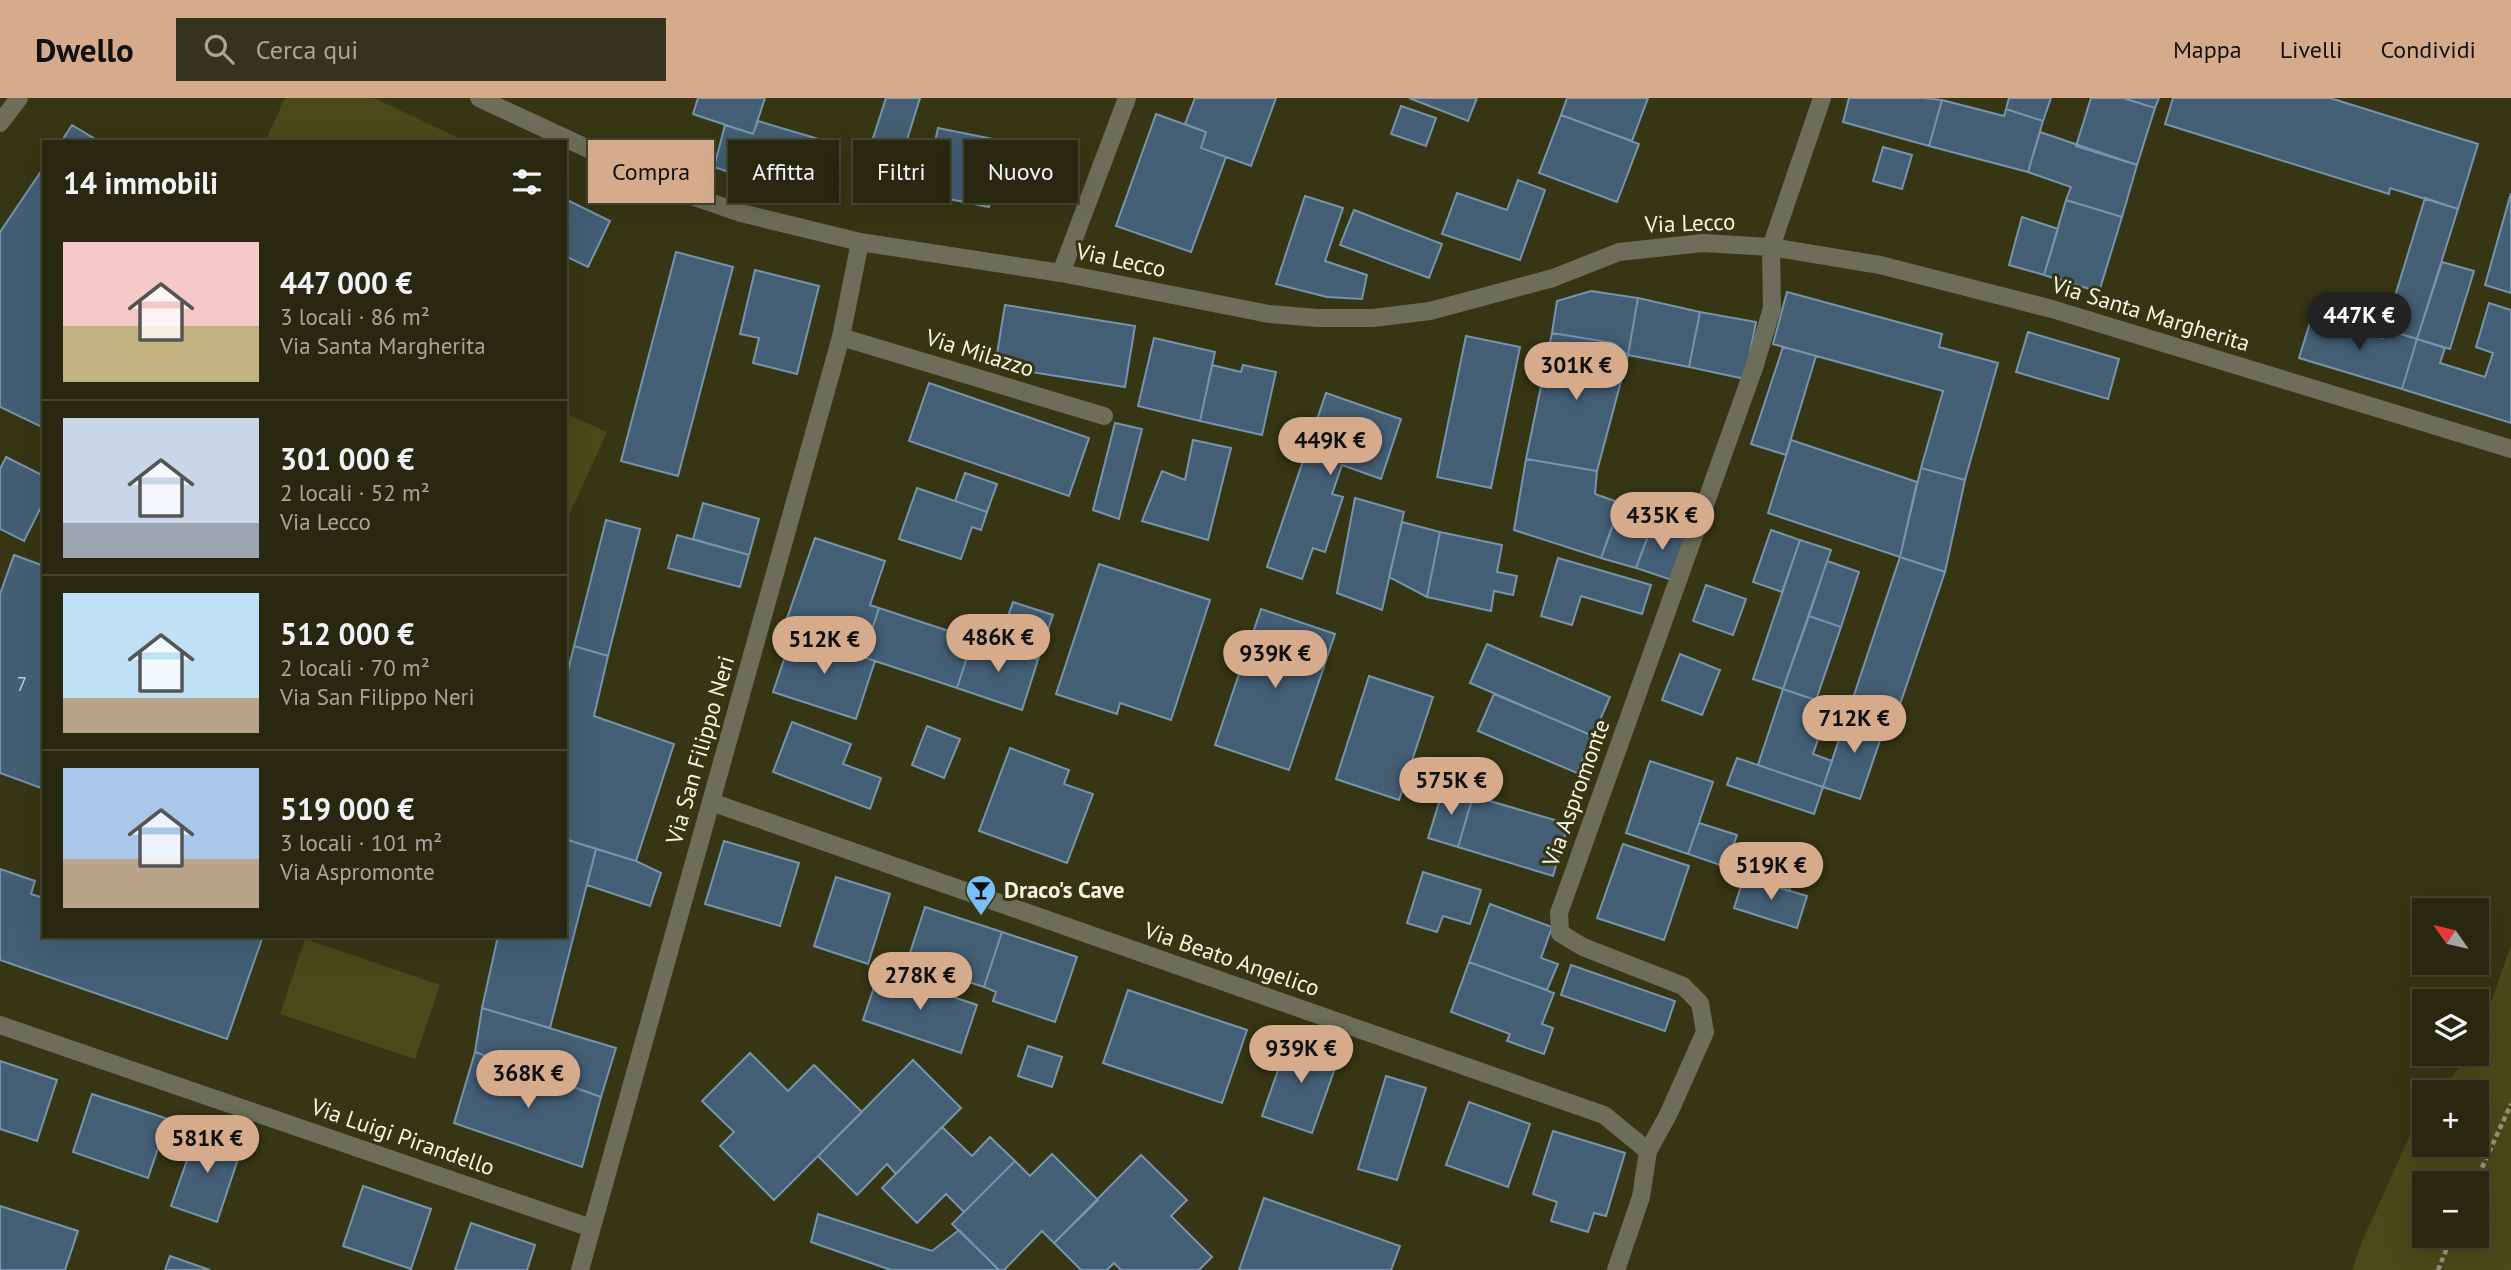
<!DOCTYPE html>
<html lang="it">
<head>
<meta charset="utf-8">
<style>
  body { margin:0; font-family:"PT Sans",sans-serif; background:#34341e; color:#f1f3f6; height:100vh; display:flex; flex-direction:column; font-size:26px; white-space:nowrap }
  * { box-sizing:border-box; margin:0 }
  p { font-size:23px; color:#a5a69f }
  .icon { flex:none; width:38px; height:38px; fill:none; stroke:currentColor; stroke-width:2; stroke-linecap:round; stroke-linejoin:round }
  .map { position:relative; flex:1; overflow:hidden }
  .panel { position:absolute; left:42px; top:42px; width:525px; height:798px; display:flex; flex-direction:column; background:#282810; border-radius:0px; box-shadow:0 7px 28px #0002,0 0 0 2px #444430 }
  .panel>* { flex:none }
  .banner { position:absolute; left:588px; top:42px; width:665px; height:63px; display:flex; gap:14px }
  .needle { width:46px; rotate:304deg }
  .tools { position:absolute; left:2412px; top:800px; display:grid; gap:14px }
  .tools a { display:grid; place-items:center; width:77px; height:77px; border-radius:0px; background:#282810; box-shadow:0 7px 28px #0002,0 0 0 2px #444430; font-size:35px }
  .price { position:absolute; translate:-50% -60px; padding:0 16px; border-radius:24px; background:#d6ab8b; color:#111; font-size:23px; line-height:46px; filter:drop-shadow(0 2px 4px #0008) }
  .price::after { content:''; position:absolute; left:50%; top:42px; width:21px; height:16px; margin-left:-10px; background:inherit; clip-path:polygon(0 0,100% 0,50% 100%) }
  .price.active { background:#222; color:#fff }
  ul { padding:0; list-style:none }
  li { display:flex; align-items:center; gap:21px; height:175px; padding:0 21px }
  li+li { border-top:2px solid #444430 }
  li span { display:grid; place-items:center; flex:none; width:196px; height:140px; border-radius:0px; color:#555 }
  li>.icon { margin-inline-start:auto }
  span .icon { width:84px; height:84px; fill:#fffc; stroke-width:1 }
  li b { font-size:30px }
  h2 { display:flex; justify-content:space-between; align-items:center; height:84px; padding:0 21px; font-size:30px }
  .chip { padding:0 24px; border-radius:0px; background:#282810; box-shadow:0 7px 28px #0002,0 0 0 2px #444430; font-size:24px; line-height:63px }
  .chip.active { background:#d6ab8b; color:#111 }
  header { display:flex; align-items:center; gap:42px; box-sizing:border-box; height:98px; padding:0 35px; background:#d6ab8b; color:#111 }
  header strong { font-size:33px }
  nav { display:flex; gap:38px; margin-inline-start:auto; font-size:24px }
  .search { width:490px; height:63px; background:#34341e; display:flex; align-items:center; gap:18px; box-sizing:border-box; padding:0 24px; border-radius:0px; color:#a5a69f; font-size:26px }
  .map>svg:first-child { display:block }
  .green { fill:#4a4919; fill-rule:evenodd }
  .building { fill:#435e75; stroke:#7694ac; stroke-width:2 }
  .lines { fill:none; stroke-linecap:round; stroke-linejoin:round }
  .path { stroke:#95957b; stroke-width:4.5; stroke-dasharray:5 3.5; stroke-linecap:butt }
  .minor { stroke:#6d6e59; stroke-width:18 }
  .labels { text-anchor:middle; stroke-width:6; stroke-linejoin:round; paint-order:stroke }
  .number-label { font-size:19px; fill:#c8cfc7 }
  .street-label { font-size:23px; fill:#f4f5e2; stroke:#363615 }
  .poi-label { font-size:23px; font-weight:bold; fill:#f4f5e2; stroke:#363615; text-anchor:start }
</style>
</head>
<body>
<header>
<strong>Dwello</strong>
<div class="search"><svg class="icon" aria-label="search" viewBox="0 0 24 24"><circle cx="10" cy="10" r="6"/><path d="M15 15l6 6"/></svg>Cerca qui</div>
<nav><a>Mappa</a><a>Livelli</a><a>Condividi</a></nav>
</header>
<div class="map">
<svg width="2511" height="1172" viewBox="0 0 2511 1172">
  <rect width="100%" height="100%" fill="#363615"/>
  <!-- green -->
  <path class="green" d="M285 0H374L467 44H265Z
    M565 315 607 334 565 426Z
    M305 841 440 887 415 961 280 916Z
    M2511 847V1172H2352L2361 1146 2417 1022 2424 1014V1046H2476V994H2440L2470 956H2476V948ZM2424 1085H2476V1138H2424Z"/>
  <!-- building -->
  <path class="building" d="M698 0H765L753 36 693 16Z
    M886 0H920L894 84 862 74Z
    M1195 0H1276L1251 68 1201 50 1206 34 1185 26Z
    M1409 0H1477L1468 23Z
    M1567 0H1648L1632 43 1561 17Z
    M1849 0H1924L1942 2 1929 48 1843 24Z
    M2009 0H2051L2043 23 2006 11Z
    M2091 0H2123L2155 10 2137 67 2076 48Z
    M2123 0H2159L2155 10Z
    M2173 0H2330L2478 46 2458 111 2390 90 2389 96 2165 26Z
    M1942 2 2004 18 2006 11 2043 23 2028 74 1929 48Z
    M1401 8 1436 20 1426 48 1391 36Z
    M1156 16 1206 34 1201 50 1226 59 1191 154 1116 128Z
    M1561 17 1639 46 1617 104 1539 75Z
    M758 23 832 45 816 103 714 69 725 27 753 36Z
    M72 27 100 44H61Z
    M938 30 1003 43 989 109 924 96Z
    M2040 34 2137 67 2122 119 2066 102 2071 89 2028 74Z
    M1883 49 1912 57 1902 91 1873 83Z
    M44 69V330L0 309V134Z
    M1518 82 1545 92 1520 162 1442 136 1457 95 1507 112Z
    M2511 95V195L2485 187Z
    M1305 98 1343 110 1325 163 1367 177 1362 201 1327 199 1276 186Z
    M2425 100 2458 111 2417 241 2385 231Z
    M565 101 610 123 588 169 565 158Z
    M2066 102 2122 119 2099 194 2044 177Z
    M1354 112 1442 146 1429 180 1340 147Z
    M2022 119 2058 131 2044 177 2009 167Z
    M676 154 733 169 678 378 621 363Z
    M2442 164 2474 173 2450 251 2417 241Z
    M755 172 819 188 797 276 753 265 759 240 740 236Z
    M1591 193 1638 200 1628 257 1613 245 1552 235 1557 203Z
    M1787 194 1942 236 1939 249 1998 265 1965 382 1921 370 1943 293 1773 246Z
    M1638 200 1700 214 1689 269 1628 257Z
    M2489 205 2511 212V325L2402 291 2417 241 2445 250 2440 265 2485 279 2493 255 2476 249Z
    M1005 207 1135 228 1125 289 995 268Z
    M1700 214 1756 224 1745 281 1689 269Z
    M2312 218 2382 240 2385 231 2417 241 2402 291 2299 260Z
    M2028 234 2119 261 2108 301 2016 274Z
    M1552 235 1613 245 1628 257 1597 373 1526 361Z
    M1466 238 1520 249 1491 390 1437 379Z
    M1154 240 1215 254 1200 323 1138 308Z
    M1783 249 1816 258 1786 357 1751 346Z
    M1212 267 1241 274 1243 267 1276 274 1262 337 1200 323Z
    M929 285 1089 340 1069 398 909 343Z
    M1326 295 1401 321 1381 381 1342 367 1332 396 1343 399 1325 454 1313 450 1302 481 1267 469Z
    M1115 325 1142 331 1119 421 1093 412Z
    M1193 342 1231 350 1208 442 1142 423 1162 373 1185 382Z
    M1791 342 1917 384 1900 459 1768 415Z
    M6 359 44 378V403L24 443 0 431V371Z
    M1526 361 1597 373 1595 396 1621 405 1601 460 1514 432Z
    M1921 370 1965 382 1945 474 1900 459Z
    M965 375 997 386 987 414 955 403Z
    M917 390 987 414 981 432 972 429 961 461 899 441Z
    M1355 400 1404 414 1382 512 1337 495Z
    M703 405 759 421 749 457 693 441Z
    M1617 415 1653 425 1636 470 1601 460Z
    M606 422 640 431 608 558 574 548Z
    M1402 424 1440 434 1427 499 1389 479Z
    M1653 425 1687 437 1672 482 1636 470Z
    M1771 432 1800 442 1782 494 1753 484Z
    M1440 434 1502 447 1497 474 1517 478 1513 497 1494 493 1491 513 1427 499Z
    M677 437 749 457 740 489 668 470Z
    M815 440 885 463 870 507 879 510 863 559 783 532Z
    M1800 442 1831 452 1783 591 1753 581Z
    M14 457 44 468V691L0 675V496Z
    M1900 459 1945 474 1893 627 1849 612Z
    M1558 460 1651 487 1642 516 1581 498 1572 527 1541 518Z
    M1827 463 1859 474 1841 529 1809 518Z
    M1099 466 1210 502 1171 622 1120 605 1117 616 1056 596Z
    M1706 487 1746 501 1733 537 1693 523Z
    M1013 504 1053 517 1038 562 997 549Z
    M879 510 973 541 957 590 863 559Z
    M1261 511 1335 536 1289 672 1215 647Z
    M1809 518 1841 529 1816 602 1783 591Z
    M793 535 875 563 856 621 773 594Z
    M973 541 1038 562 1022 612 957 590Z
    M1487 546 1610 599 1593 638 1470 585Z
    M574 548 608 558 594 618 674 646 636 763 565 741V585Z
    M1680 556 1720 572 1702 617 1662 602Z
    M1369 578 1433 599 1399 702 1336 681Z
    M1783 591 1830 607 1813 656 1832 663 1823 689 1758 667Z
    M1494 596 1593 638 1577 675 1478 633Z
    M1849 612 1886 625 1860 701 1823 689Z
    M792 624 851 646 843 666 881 680 870 711 773 674Z
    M927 628 960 641 944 680 912 667Z
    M1010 650 1069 672 1064 686 1093 696 1067 765 979 733Z
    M1737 660 1823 689 1814 716 1727 687Z
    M1650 663 1713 684 1688 756 1626 735Z
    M1444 689 1473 698 1458 749 1428 740Z
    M1473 698 1568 726 1553 778 1458 749Z
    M1699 725 1737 737 1726 769 1688 756Z
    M565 741 596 751 550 930 482 910 498 838H565Z
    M724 743 799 765 780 828 705 806Z
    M1755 745 1800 759 1789 793 1744 779Z
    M1623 746 1689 768 1664 842 1597 820Z
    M596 751 636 763 661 775 650 808 587 787Z
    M0 771 35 783 31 796 44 800V838H263L227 941 0 862Z
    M1423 774 1481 792 1470 826 1443 818 1437 834 1407 825Z
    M836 779 890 796 868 866 814 848Z
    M1744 779 1807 798 1797 830 1734 810Z
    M1490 806 1552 829 1541 860 1558 866 1547 892 1469 864Z
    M925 809 1002 834 984 889 907 864Z
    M1002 834 1077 859 1055 924 993 903 996 894 984 889Z
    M1469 864 1554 895 1542 926 1553 930 1544 956 1507 943 1510 936 1451 914Z
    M1571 867 1675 903 1665 933 1561 897Z
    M879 874 977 907 961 955 863 922Z
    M1128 892 1247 932 1222 1005 1103 965Z
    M482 910 616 950 601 999 475 954Z
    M1290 938 1340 956 1312 1035 1262 1018Z
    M1028 948 1062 959 1052 989 1018 978Z
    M475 954 601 999 582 1069 454 1025Z
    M750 955 788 993 814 967 862 1014 774 1102 720 1048 734 1034 702 1003Z
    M913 962 961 1010 896 1076 887 1066 857 1097 818 1058Z
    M0 963 57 982 37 1043 0 1031Z
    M1386 978 1426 990 1397 1082 1358 1071Z
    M92 996 168 1021 148 1080 73 1054Z
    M1469 1004 1530 1026 1508 1089 1446 1067Z
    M942 1029 972 1058 990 1039 1015 1063 964 1114 946 1096 917 1125 882 1090Z
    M198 1031 243 1046 217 1124 171 1108Z
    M1553 1033 1625 1055 1606 1118 1594 1115 1588 1134 1551 1123 1557 1104 1533 1096Z
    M1052 1056 1098 1102 1054 1145 1042 1133 1004 1172H999L952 1126 1015 1063 1030 1078Z
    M1141 1057 1187 1102 1171 1118 1212 1159 1199 1172H1121L1114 1165 1107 1172H1081L1054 1145Z
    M363 1088 431 1111 411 1171 343 1148Z
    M1264 1100 1400 1148 1391 1172H1239Z
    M0 1108 78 1133 65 1172H0Z
    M818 1116 932 1153 959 1132 999 1172H891L811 1144Z
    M471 1125 535 1147 527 1172H455Z
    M170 1158 210 1172H165Z"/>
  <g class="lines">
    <!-- path -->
    <path class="path" d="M2475 1085 2511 1006
      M2438 1172 2452 1138"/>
    <!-- minor -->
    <path class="minor" d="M479 0 683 95 741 115 860 144 1061 175 1269 216 1317 220H1373L1430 213 1553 180 1619 154 1703 145 1771 149 1880 167 2052 211 2511 351
      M0 25 19 0
      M1061 175 1127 0
      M841 239 1104 318
      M711 704 1604 1017 1648 1053
      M0 927 591 1130
      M580 1172 841 239 860 144
      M1616 1172 1641 1099 1648 1053 1668 1017 1705 934 1700 905 1683 888 1583 849 1560 835 1559 815 1755 267 1772 210 1771 149 1822 0"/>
  </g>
  <!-- icons -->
  <defs>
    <g id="bar-pin" transform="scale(1.575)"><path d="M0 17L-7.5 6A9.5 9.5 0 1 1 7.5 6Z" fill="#79bff8" stroke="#363615"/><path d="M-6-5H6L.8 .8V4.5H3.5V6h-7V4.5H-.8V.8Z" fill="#111"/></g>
  </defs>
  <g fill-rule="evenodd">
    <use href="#bar-pin" x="981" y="792"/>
  </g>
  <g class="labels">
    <!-- number labels -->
    <g class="number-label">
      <text x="22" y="593">7</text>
    </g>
    <!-- street labels -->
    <g class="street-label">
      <text transform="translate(1690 125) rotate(-2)" y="8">Via Lecco</text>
      <text transform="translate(1121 162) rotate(12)" y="8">Via Lecco</text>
      <text transform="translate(2151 216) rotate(17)" y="8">Via Santa Margherita</text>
      <text transform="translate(980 255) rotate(17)" y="8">Via Milazzo</text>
      <text transform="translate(700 652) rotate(-74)" y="8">Via San Filippo Neri</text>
      <text transform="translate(1576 695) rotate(-70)" y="8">Via Aspromonte</text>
      <text transform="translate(1232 861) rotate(19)" y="8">Via Beato Angelico</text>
      <text transform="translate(403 1039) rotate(19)" y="8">Via Luigi Pirandello</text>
    </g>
    <!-- poi labels -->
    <g class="poi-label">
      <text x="1004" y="800">Draco's Cave</text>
    </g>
  </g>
</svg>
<div class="tools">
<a><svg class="needle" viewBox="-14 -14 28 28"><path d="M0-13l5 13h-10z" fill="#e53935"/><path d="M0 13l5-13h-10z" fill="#a5a69f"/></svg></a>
<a><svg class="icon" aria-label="layers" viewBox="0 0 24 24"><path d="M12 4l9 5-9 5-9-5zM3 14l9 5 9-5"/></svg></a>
<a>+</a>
<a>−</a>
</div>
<b class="price active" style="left:2359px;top:254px">447K €</b>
<b class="price" style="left:1576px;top:304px">301K €</b>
<b class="price" style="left:1330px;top:379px">449K €</b>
<b class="price" style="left:1662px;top:454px">435K €</b>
<b class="price" style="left:998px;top:576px">486K €</b>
<b class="price" style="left:824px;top:578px">512K €</b>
<b class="price" style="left:1275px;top:592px">939K €</b>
<b class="price" style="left:1854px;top:657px">712K €</b>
<b class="price" style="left:1451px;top:719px">575K €</b>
<b class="price" style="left:1771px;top:804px">519K €</b>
<b class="price" style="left:920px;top:914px">278K €</b>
<b class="price" style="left:1301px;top:987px">939K €</b>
<b class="price" style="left:528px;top:1012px">368K €</b>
<b class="price" style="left:207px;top:1077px">581K €</b>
<div class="banner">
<a class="chip active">Compra</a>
<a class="chip">Affitta</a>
<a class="chip">Filtri</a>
<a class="chip">Nuovo</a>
</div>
<section class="panel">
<h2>14 immobili<svg class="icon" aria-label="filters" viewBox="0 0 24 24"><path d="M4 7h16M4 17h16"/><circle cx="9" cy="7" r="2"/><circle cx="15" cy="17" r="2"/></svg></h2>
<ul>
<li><span style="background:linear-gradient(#f6c9c9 60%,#c2b280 0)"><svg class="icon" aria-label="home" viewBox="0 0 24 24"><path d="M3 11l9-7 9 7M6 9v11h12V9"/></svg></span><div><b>447 000 €</b><p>3 locali · 86 m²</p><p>Via Santa Margherita</p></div></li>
<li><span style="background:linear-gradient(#c9d6e8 75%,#9aa5b1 0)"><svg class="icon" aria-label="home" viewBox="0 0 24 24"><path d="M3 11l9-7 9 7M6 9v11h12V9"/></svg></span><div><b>301 000 €</b><p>2 locali · 52 m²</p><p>Via Lecco</p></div></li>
<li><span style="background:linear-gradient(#bfe0f5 75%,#b9a48a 0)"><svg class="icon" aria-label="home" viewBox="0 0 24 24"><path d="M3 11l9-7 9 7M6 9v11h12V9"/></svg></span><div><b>512 000 €</b><p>2 locali · 70 m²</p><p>Via San Filippo Neri</p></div></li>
<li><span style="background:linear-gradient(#a9c7e8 65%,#b9a48a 0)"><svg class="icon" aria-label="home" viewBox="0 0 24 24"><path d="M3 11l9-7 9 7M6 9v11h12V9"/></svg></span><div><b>519 000 €</b><p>3 locali · 101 m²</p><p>Via Aspromonte</p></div></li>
</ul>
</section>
</div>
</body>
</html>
